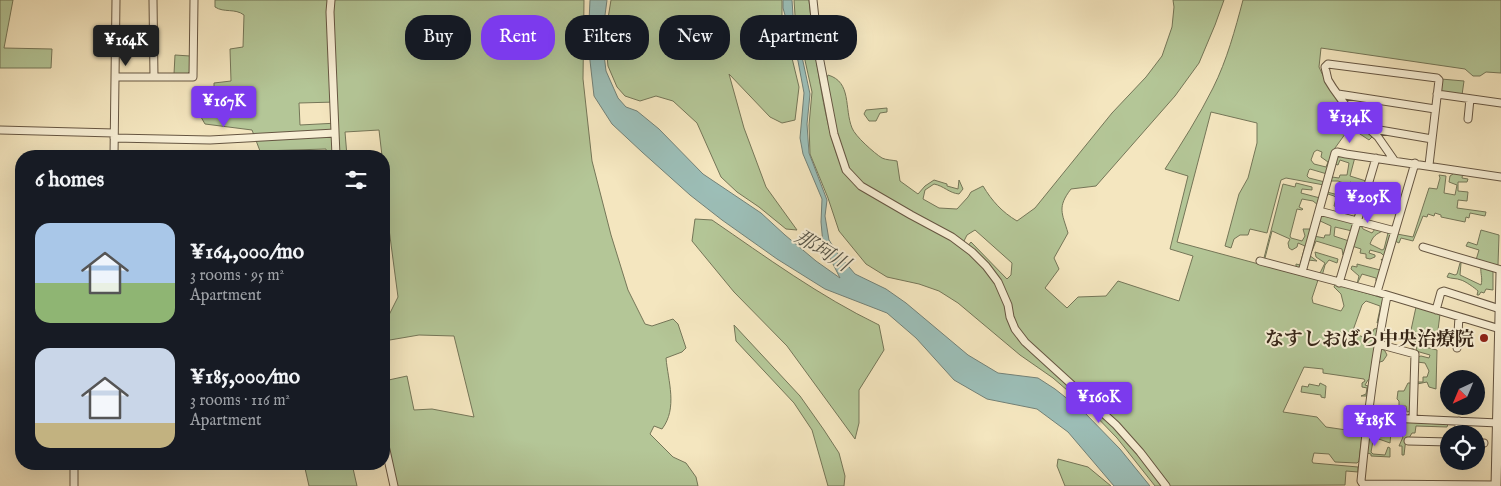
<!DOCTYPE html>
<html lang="en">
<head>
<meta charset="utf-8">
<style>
  body { margin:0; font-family:"IM FELL English","Noto Serif JP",serif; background:#20242c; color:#f1f3f6; height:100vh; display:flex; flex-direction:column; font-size:19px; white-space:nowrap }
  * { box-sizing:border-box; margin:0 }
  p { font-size:16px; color:#9ea1a6 }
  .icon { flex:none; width:28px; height:28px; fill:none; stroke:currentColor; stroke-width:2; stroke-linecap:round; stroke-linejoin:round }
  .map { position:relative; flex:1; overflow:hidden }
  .details { position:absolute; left:15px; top:150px; width:375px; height:320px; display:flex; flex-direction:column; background:#171b24; border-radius:20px; box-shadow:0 5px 20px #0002 }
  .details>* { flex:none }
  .banner { position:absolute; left:405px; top:15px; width:475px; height:45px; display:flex; gap:10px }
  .needle { width:32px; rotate:224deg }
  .buttons { position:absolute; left:1440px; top:370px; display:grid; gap:10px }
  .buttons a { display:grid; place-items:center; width:45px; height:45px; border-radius:50%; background:#171b24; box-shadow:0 5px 20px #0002; font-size:25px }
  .price { position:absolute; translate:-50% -42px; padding:0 11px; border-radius:5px; background:#7c3aed; color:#fff; font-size:16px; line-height:32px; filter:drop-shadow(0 1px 2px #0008) }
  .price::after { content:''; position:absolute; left:50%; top:30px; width:15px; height:11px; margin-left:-8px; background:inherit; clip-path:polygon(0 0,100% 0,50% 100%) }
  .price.current { background:#222; color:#fff }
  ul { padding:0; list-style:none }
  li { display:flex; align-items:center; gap:15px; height:125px; padding:0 20px }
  li span { display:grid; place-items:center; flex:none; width:140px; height:100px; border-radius:15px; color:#555 }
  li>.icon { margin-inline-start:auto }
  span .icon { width:60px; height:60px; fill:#fffc; stroke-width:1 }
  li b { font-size:21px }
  h2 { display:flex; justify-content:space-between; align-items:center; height:60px; padding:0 20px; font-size:21px }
  .chip { padding:0 18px; border-radius:20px; background:#171b24; box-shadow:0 5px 20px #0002; font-size:18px; line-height:45px }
  .chip.current { background:#7c3aed; color:#fff }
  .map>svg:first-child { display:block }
  .green { fill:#b4c697; stroke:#757658; fill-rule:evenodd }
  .water { fill:#9cbeb7; stroke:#738177 }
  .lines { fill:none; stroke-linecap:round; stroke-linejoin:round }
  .minor-casing { stroke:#665642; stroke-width:9 }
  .tertiary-casing { stroke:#665642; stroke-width:11 }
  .minor { stroke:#f8efd5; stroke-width:7 }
  .tertiary { stroke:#f8efd5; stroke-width:9 }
  .poi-dot { fill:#8f2418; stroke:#f8efd5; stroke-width:2 }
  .labels { text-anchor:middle; stroke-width:4; stroke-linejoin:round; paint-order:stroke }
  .poi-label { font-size:19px; font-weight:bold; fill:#362618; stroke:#f8efd5; text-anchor:end }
  .water-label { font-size:20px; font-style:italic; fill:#555448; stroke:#f8efd5 }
</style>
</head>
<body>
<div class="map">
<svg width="1501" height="486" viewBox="0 0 1501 486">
  <rect width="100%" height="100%" fill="#f4e6bf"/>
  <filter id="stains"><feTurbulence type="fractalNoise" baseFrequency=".004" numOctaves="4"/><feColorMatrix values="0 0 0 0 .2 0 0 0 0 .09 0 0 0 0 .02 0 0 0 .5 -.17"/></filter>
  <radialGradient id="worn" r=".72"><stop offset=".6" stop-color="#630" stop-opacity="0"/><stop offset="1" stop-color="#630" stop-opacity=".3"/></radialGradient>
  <!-- green -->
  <path class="green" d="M0 0H13L4 48 52 49 51 68H0Z
    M215 0H584L583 79 592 161 611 235 628 290 645 324 652 326 673 319 678 324 686 348 682 352 666 358C668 381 678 408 662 429L654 426 650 434 673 457 686 463 696 477 698 486H392L384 449V381L407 376 414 410 432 409 474 417 454 336 419 335 384 341V325L398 297 389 229 384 228V201L387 200 384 156H382L379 130 345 132 347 156H327L326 149 260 151 252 130 205 124 201 117 200 101 214 98V83L231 81 230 49 243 47 244 15C235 8 224 13 215 7ZM336 102 338 123 300 125 299 103Z
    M611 0H782V17L799 87 795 120 782 123 770 117 729 74 744 128 766 187 797 230 786 229 759 207 737 192 721 177 697 123 673 101 656 96 640 101 625 96 617 87 608 66 605 37Z
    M794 0H809C813 38 826 156 851 181 862 191 876 198 890 205 910 217 929 228 949 239L961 248 967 247 971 242 1007 279 1011 275 1012 263 975 230 967 235 963 243 863 184 846 168 838 144 826 80 828 75C852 82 844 108 852 128 855 136 874 153 882 158 886 160 892 160 897 161L900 181 918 194 925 186 934 180 947 184V186L958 189 959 180 963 189 959 194C949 193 944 186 934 184L925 190 923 199 939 208 957 209 968 197 971 192 983 186C992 201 1002 212 1017 221L1035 208 1112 113 1146 77 1162 56 1172 27 1174 7 1173 0H1224L1215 25 1199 63 1175 96 1096 186 1071 189C1057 207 1062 213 1068 233L1054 258 1059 269 1045 288 1067 308 1078 297 1106 296 1118 281 1179 301 1193 256 1170 249 1188 176 1165 169C1182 143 1199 116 1213 88 1227 60 1235 30 1243 0H1501V73L1486 72 1480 76H1473L1465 69 1321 48 1319 67 1326 82 1373 136 1369 140 1354 130H1348L1335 148 1327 174 1310 169 1309 170 1307 176 1309 178 1325 182 1324 185 1286 178 1281 180 1267 233 1250 229 1248 235H1240L1234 239 1231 248 1225 246 1239 194 1248 178 1257 143V123L1211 112 1177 242 1318 280 1312 298 1313 303 1341 311 1344 306 1341 294 1334 287 1335 284 1383 298 1379 322 1377 323 1380 309V306L1366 301 1362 305 1352 333 1369 339 1374 329 1379 328V347L1385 351 1387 355 1383 361 1377 363 1370 379 1368 380 1365 385 1368 386 1367 396H1361L1366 394 1367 388 1362 387V383L1365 381 1364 379 1323 373V369L1304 367 1283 412 1317 417 1326 427 1360 432 1362 434 1359 461 1357 463 1335 462 1329 454 1314 453 1312 461 1313 463 1358 467V472L1346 471 1345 485 1155 486 1117 438 1089 409 1053 378 1020 355 958 303 939 291 919 284 887 277 866 264 839 231 828 198 810 154 809 125 812 92 795 15ZM1317 150 1322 152 1321 157 1328 162 1326 167 1314 164 1311 160 1314 152Z
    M175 55 190 56V71L187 74H174Z
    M1441 79 1464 81 1462 95 1441 92 1440 90Z
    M887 108V112L880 113 876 121H869L864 114 866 110Z
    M1336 155 1355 157 1350 176 1366 181 1365 187 1350 182 1349 185 1338 181H1330L1332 177 1339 178 1340 175H1347L1349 163 1340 160 1338 165 1335 164Z
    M1454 171 1463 172 1462 178 1468 179 1467 182H1458V191L1468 192 1467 201 1458 200 1457 208 1486 212 1485 216 1470 213 1469 218 1466 217 1465 222 1441 217V215L1435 213 1434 216 1428 214 1427 217 1423 216 1413 241 1401 238 1399 243 1395 241 1397 234 1413 237 1429 188 1437 189 1440 178 1439 175 1446 176 1444 193 1455 195 1457 185 1449 182 1450 176 1453 174Z
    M1296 183 1312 187V190L1302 189 1301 193 1320 198 1318 205 1313 201 1302 199 1299 207 1303 209 1302 210 1297 209 1290 236 1291 238 1302 241 1305 236 1303 229H1311L1300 268 1296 267V264L1300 265 1305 246 1298 243 1297 247 1292 250 1289 248 1288 243 1290 239 1272 231 1265 258 1266 260 1264 258 1283 184 1295 187Z
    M1327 192 1361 201 1359 205 1355 207 1358 209V211L1351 206V203L1342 200 1339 208 1334 206 1336 198 1334 196 1328 194 1327 196Z
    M1322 214 1353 222 1354 225 1352 231 1335 227 1334 236 1349 241 1343 255 1342 249 1316 241 1312 251 1310 250 1314 236 1324 238 1325 235H1330L1331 226 1318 220Z
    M695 219 712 220C766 257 819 296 879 325L884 350 859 390V423L855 439 787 346 734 292 692 241Z
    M1358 225 1362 227 1363 229 1372 233 1375 229 1390 231 1392 235 1386 258 1381 253 1370 250 1369 253 1375 255V257L1370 259 1366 258V254L1360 253 1361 249 1352 246ZM1383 231 1388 233 1384 249 1382 250 1370 244C1373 236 1376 234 1383 231Z
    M1481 230 1499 235 1498 265 1495 266 1476 260 1479 250 1466 246 1468 242 1477 245Z
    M1315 252 1338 259 1337 263 1329 260 1325 265 1322 276 1305 272V270L1309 255 1317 261 1308 260 1306 269 1312 273H1320L1325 263 1316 257Z
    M1381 259 1385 262 1378 282 1376 281V278L1362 274 1357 284 1359 276 1351 269 1352 266 1357 267V264L1380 270 1383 262Z
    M1460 263H1461L1460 275 1481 285C1483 278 1480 273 1481 267L1493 270V290L1486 289 1484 293 1481 292 1479 295H1477L1478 291C1475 288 1465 281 1461 280 1456 278 1452 279 1447 277L1449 273 1455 275 1457 274Z
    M1416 307 1440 314 1437 338 1418 333 1413 350 1412 349 1416 332 1411 330Z
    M734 325 800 396 824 430 839 453 845 476 844 486H828L812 430 794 403 736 341Z
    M1417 345 1437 350 1436 389 1429 387 1427 382 1417 384V382H1423V377H1427L1429 371 1425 363 1417 362V357L1421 356 1429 358 1430 355 1416 351Z
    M1320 383 1326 386 1325 398 1321 397V395L1301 392 1302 386 1308 387 1309 384 1319 386Z
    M1408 383H1412L1411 411 1407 412 1406 406H1399V401L1397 399 1398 391H1404Z
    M1371 421 1392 422 1390 443 1376 438 1373 441 1371 452 1373 454 1385 455 1388 447 1390 448V457L1371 456V454L1367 453 1369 423Z
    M1402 422 1448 424 1447 427 1416 426 1415 433H1412L1409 438H1406L1404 455H1402V446H1399L1403 437 1401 435H1394L1395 429 1401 430Z
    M1058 459 1088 467 1111 486H1065L1057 466Z
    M304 464H352L357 486H309Z"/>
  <!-- water -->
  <path class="water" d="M590 0H607L602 38 606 71 618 98 626 107 637 111 659 129 703 174 761 213 785 235 816 261 840 278 823 244 821 222 822 199 803 154 800 138 804 93 798 61 783 8V0H792L793 15 810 94 807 124 809 153 827 200 825 216 829 240 838 254 855 274 886 289 906 303 968 355 998 373 1038 378 1055 389 1084 412 1120 449 1150 486H1114L1068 432 1037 409 987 399 954 380 916 338 887 313 825 289 777 259 722 220 690 195 642 152 612 124 594 96 588 43Z"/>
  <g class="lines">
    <!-- minor casing -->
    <g class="minor-casing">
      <path id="minor" d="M153 0 154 77
        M331 0 330 12 336 156
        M813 0 819 56 834 134 846 170 861 186 911 215 952 237 972 252 986 266 998 282 1008 305 1010 317 1015 329 1025 342 1116 425 1140 452 1166 486
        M115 77H193L194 0
        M1338 94 1435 109
        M1437 94 1501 103
        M1468 119 1470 99
        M1368 128 1432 139
        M0 130 114 133
        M114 138 210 140 335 133
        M114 156 116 0
        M1394 160 1378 137 1351 113 1333 88 1328 80 1325 67 1328 64 1437 78 1439 80 1429 165
        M1319 211 1395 231
        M1423 247 1501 270
        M1260 261 1377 292 1500 329
        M1302 272 1335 153 1337 152 1346 154 1501 177
        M1339 283 1376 158
        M1377 292 1415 163
        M1387 296C1375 357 1367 419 1361 481L1363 484 1496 485
        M1436 310 1441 292 1444 291 1500 309
        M1378 344 1415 354 1413 419
        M1457 348 1459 317
        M1367 417 1498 423
        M1459 434V421
        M384 441 394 486
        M1408 441 1449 442
        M1476 443H1484
        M74 486V464"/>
    </g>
    <!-- tertiary casing -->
    <g class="tertiary-casing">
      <path id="tertiary" d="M1496 486 1501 273"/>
    </g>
    <!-- minor -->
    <use href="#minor" class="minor"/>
    <!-- tertiary -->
    <use href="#tertiary" class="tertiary"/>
  </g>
  <!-- markers -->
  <circle class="poi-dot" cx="1484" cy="338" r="5"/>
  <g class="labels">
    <!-- poi labels -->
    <g class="poi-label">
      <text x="1474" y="345">なすしおばら中央治療院</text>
    </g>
    <!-- water labels -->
    <g class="water-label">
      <text transform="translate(823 250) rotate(32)" y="7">那珂川</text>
    </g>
  </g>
  <rect width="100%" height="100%" filter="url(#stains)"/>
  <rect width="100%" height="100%" fill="url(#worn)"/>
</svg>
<div class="buttons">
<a><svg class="needle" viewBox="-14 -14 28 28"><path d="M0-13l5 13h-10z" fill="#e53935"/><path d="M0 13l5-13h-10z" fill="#9ea1a6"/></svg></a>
<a><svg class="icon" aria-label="locate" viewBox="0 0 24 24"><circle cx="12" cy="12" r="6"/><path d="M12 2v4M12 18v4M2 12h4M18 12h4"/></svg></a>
</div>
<b class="price current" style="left:126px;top:67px">¥164K</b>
<b class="price" style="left:224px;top:128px">¥167K</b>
<b class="price" style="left:1350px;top:144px">¥134K</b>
<b class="price" style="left:1368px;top:224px">¥205K</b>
<b class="price" style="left:1099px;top:424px">¥160K</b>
<b class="price" style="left:1375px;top:447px">¥185K</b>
<div class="banner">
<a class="chip">Buy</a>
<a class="chip current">Rent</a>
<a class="chip">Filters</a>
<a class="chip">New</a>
<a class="chip">Apartment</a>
</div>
<section class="details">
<h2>6 homes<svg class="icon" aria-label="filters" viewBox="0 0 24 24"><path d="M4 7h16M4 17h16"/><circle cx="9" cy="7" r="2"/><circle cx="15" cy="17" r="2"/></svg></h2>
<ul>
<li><span style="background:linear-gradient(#a9c7e8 60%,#8fb573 0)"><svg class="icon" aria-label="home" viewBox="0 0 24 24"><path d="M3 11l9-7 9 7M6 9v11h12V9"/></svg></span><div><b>¥164,000/mo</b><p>3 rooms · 95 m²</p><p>Apartment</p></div></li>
<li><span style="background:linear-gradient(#c9d6e8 75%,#c2b280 0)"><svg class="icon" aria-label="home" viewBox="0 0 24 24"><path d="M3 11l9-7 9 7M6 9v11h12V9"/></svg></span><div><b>¥185,000/mo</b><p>3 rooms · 116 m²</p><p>Apartment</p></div></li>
</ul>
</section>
</div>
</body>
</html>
